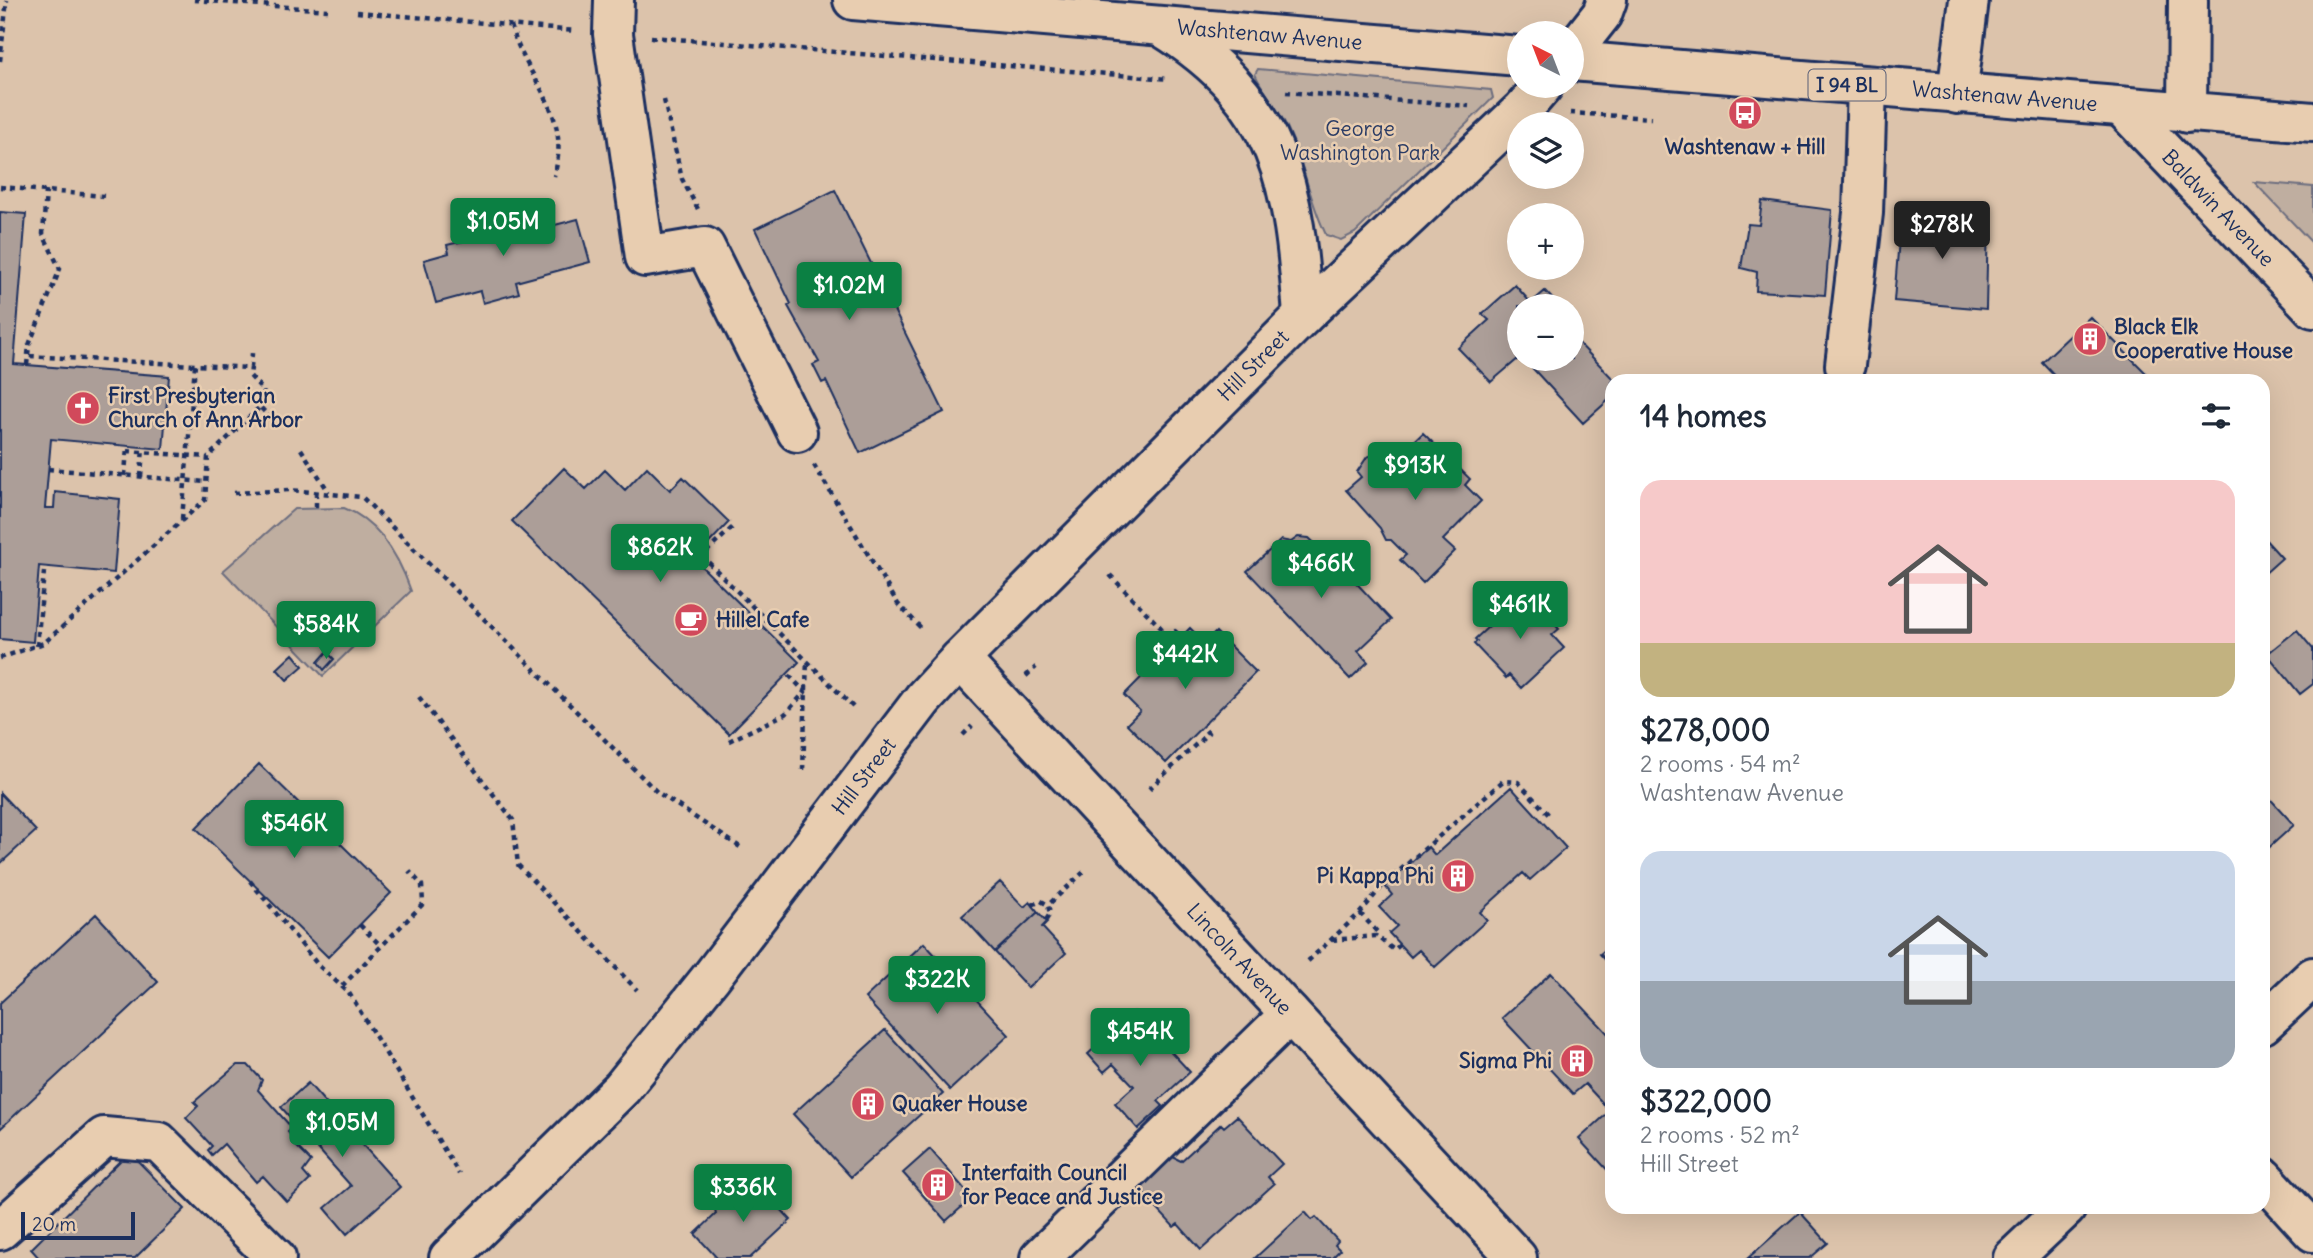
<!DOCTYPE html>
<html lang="en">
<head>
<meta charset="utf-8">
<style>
  body { margin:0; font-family:Delius,sans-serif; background:#f6f6f7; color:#1f2937; height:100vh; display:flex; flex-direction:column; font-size:26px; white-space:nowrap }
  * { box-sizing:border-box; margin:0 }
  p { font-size:23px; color:#747a83 }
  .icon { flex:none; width:38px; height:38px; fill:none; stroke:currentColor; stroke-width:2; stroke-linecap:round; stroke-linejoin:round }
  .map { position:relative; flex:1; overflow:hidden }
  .panel { position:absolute; left:1605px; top:374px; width:665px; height:840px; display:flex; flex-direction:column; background:#fff; border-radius:21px; box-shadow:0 7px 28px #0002 }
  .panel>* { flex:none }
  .needle { width:46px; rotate:318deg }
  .buttons { position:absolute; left:1507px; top:21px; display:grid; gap:14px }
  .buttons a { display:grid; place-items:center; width:77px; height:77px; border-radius:50%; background:#fff; box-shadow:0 7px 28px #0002; font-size:35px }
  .scale { position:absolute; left:21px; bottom:18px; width:114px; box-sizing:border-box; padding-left:7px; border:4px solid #1b2f5e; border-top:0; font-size:19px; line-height:24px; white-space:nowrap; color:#1b2f5e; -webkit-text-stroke:5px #e8cdb0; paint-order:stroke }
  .price { position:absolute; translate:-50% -60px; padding:0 16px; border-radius:7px; background:#0b8043; color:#fff; font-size:23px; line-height:46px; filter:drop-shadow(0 2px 4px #0008) }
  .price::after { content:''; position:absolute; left:50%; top:42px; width:21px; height:16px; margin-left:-10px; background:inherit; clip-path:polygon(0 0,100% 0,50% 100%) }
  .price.selected { background:#222; color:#fff }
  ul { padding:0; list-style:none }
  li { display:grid; align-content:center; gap:14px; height:371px; padding:0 35px }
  li span { display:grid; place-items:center; height:217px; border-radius:21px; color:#555 }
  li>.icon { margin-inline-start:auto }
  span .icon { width:126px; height:126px; fill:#fffc; stroke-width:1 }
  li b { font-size:30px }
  h2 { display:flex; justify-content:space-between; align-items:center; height:84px; padding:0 35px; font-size:30px }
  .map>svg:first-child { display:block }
  .green { fill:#bfaea0; stroke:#6d6e7f; stroke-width:2 }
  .building { fill:#ac9e98; stroke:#1b2f5e; stroke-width:2 }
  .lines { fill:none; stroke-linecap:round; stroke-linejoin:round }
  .minor-casing { stroke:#1b2f5e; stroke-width:44 }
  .major-casing { stroke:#1b2f5e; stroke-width:44 }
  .path { stroke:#1b2f5e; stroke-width:4.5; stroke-dasharray:5 5; stroke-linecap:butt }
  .minor { stroke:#e8cdb0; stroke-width:38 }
  .major { stroke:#e8cdb0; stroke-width:38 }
  .labels { text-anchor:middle; stroke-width:5; stroke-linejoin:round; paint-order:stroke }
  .shield { fill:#e8cdb0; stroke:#585e77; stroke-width:2 }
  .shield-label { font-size:19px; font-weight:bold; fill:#1b2f5e }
  .street-label { font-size:21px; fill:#1b2f5e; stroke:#e8cdb0 }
  .park-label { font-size:21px; fill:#2b3c65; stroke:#e8cdb0 }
  .poi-label { font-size:21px; font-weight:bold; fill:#1b2f5e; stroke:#e8cdb0; text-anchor:start }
</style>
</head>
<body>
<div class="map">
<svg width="2313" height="1258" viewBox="0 0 2313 1258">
  <rect width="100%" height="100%" fill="#dcc3ab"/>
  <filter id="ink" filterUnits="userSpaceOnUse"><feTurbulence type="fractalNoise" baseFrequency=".0143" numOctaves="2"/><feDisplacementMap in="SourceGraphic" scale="14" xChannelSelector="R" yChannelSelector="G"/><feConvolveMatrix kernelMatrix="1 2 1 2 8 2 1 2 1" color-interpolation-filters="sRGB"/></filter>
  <g filter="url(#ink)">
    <!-- green -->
    <path class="green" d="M1258 69 1491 90 1493 98 1355 233 1341 240 1326 235 1323 228C1308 195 1303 159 1286 125 1277 107 1263 92 1255 74Z
      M2254 182 2313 187V244Z
      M344 508C379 521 399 557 411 591L323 676 223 571 294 509Z"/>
    <!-- building -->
    <path class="building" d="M835 190 944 412 860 453 826 381 822 383 813 365 819 362 788 306 791 304 755 229Z
      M1762 201 1832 210 1825 295 1756 291 1757 272 1741 268 1748 224 1759 225Z
      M507 210 511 229 526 225 528 232 578 219 590 262 516 282 519 293 483 303 480 291 436 303 424 260 449 253 447 245 468 240 463 222Z
      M0 212 26 214 14 364 169 376 163 449 51 439 45 508H54L55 492 120 499 114 573 39 566 33 642 0 639Z
      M1901 214 1988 220 1986 309 1894 301Z
      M1515 285 1531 303 1545 291 1559 306H1519V358L1491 382 1458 348 1489 320 1482 314Z
      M2090 317 2152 379 2149 382H2061L2042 362Z
      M1572 336 1616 382H1612V397L1583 423 1524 359H1572Z
      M1423 433 1470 479 1465 485 1481 501 1443 540 1455 551 1423 583 1400 560 1406 555 1391 540H1386L1380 528 1346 490 1361 477 1357 472 1367 457 1381 452 1389 457 1396 451H1404Z
      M647 467 670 490 683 477 729 522 694 559 799 662 729 734 512 521 564 468 586 489 605 470 625 490Z
      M1298 537 1309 538 1321 549 1327 546 1341 559 1346 572 1391 620 1358 651 1368 662 1350 679 1247 571 1281 540 1291 542Z
      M2263 537 2282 558 2263 575Z
      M1526 592 1559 629 1552 635 1564 648 1521 688 1509 675 1506 678 1474 644 1477 641 1475 639Z
      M1190 628 1205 643 1216 632 1256 672 1166 763 1127 724 1140 711 1124 695Z
      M2297 630 2313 649V684L2300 694 2267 654Z
      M327 652 334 659 324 670 318 662Z
      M293 654 303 666 287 680 277 669Z
      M259 764 391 893 328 957 196 828Z
      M1511 787 1566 848 1530 880 1523 873 1480 912 1487 920 1435 967 1419 950 1411 957 1389 933 1397 926 1379 907 1392 895 1385 886 1428 847 1435 855Z
      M2263 791 2294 825 2263 853Z
      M0 793 36 831 0 864Z
      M1000 882 1024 907 1030 902 1038 912 995 952 962 916Z
      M1038 912 1047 922 1042 927 1066 953 1028 988 995 952Z
      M96 914 158 982 0 1129V1003Z
      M924 943 1009 1035 950 1090 865 998Z
      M1612 944V967L1600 954Z
      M1551 973 1612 1038 1611 1174 1579 1139 1610 1111 1585 1084 1573 1094 1502 1018Z
      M1134 1012 1190 1072 1158 1101 1163 1106 1138 1129 1115 1103 1134 1086 1113 1064 1104 1072 1088 1054Z
      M885 1030 943 1094 851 1177 793 1114Z
      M237 1065H248L262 1080 258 1090 292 1128 288 1132 294 1139 293 1143 311 1161 303 1172 310 1180 287 1202 263 1176 256 1182 224 1144 212 1155 208 1150 212 1146 186 1118 198 1106 194 1102Z
      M308 1083 400 1187 347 1234 325 1208 351 1186 281 1107Z
      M1237 1116 1282 1164 1268 1177 1274 1184 1201 1250 1178 1224 1174 1227 1137 1187 1171 1156 1181 1161 1221 1124 1224 1127Z
      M930 1149 972 1198 946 1221 903 1173Z
      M129 1152 185 1209 135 1258H39L31 1249Z
      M753 1179 791 1220 750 1258H717L695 1234 716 1214 715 1209 725 1204Z
      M1305 1212 1312 1220 1316 1217 1338 1241 1335 1245 1340 1250 1332 1258H1255Z
      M1800 1212 1828 1243 1810 1258H1748Z"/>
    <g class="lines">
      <!-- minor casing -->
      <g class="minor-casing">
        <g id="minor">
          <path d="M614 0 613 34 645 257 705 247 797 432"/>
          <path d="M1162 27C1282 101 1294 187 1303 316"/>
          <path d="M1572 52 1602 14 1607 0"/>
          <path d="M1957 94 1969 0"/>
          <path id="s1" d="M2123 108 2313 308"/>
          <path d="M2187 113 2188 0"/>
          <path d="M1845 365 1863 213 1867 86"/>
          <path id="s2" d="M960 659 1517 1258"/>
          <path d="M2263 1024 2313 977"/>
          <path d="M2263 1177 2313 1232"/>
          <path d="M0 1230 104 1137 159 1142 276 1258"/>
          <path id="s3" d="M449 1258 622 1088 712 976 923 699 960 659 1303 316 1523 109 1543 86"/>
          <path d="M1040 1258 1290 1014"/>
          <path d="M2013 1258 2066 1208"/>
        </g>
      </g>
      <!-- major casing -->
      <g class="major-casing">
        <g id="major">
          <path id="s4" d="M853 0 1519 56"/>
          <path id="s5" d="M1572 61 2313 122"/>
        </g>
      </g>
      <!-- path -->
      <path class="path" d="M194 0 328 10
        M357 12 576 31
        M511 25C526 81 573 111 554 176
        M651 37 1169 79
        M0 61 7 0
        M1286 92 1469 106
        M664 100 682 179 699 211
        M1570 113 1651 118
        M0 187 104 196
        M27 365 29 345 60 269 43 234 46 191
        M251 368 252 353
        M261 408 280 428
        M301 449 329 492
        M127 451 208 457
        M814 465 898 604 923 630
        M48 469 206 482
        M125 476 127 446
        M141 477 143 447
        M316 492V508
        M234 493 290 490 362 497 657 792 743 849
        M182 519 195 365
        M732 528 702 556 853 707
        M1110 575 1167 634 1175 631 1182 638
        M37 646 44 572
        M0 658 44 643 205 500 208 457 265 402 263 390 250 376 251 368 28 356
        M1026 676 1036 667
        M419 697 513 820 518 865 637 990
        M963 735 972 726
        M729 741 785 714 805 692 788 674
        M803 770 807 660
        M1149 789 1208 733 1202 726
        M250 881 318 965 349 993 459 1174
        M1032 905 1041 901 1048 905
        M1360 913 1380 935
        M1046 920 1050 914 1048 905 1087 869
        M360 925 381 946
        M1332 940 1376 936 1394 950 1400 945
        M1308 961 1360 913 1384 884 1503 781 1518 782 1549 815
        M342 986 423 904 422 885 409 871"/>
      <!-- minor -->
      <use href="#minor" class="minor"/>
      <!-- major -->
      <use href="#major" class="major"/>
    </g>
  </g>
  <!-- icons -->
  <defs>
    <g id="bus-disc" transform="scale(1.75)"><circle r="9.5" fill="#d1495b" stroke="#e8cdb0"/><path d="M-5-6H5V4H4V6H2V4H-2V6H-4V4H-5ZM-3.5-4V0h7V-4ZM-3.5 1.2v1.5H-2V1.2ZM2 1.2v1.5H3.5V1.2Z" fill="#fff"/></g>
    <g id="building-disc" transform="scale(1.75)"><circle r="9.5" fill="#d1495b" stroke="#e8cdb0"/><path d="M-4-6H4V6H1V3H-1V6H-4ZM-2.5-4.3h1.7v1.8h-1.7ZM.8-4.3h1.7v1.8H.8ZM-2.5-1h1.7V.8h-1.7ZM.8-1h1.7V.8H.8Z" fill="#fff"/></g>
    <g id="church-disc" transform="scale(1.75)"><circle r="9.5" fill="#d1495b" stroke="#e8cdb0"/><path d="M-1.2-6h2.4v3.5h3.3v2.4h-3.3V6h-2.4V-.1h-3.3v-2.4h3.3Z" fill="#fff"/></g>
    <g id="cafe-disc" transform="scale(1.75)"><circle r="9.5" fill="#d1495b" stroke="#e8cdb0"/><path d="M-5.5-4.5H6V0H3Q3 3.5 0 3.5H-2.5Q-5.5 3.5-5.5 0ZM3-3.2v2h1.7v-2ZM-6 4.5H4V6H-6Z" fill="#fff"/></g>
  </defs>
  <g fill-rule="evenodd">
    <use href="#bus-disc" x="1745" y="113"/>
    <use href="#building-disc" x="2090" y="339"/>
    <use href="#church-disc" x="83" y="408"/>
    <use href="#cafe-disc" x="691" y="620"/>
    <use href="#building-disc" x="1458" y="876"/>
    <use href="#building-disc" x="1577" y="1061"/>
    <use href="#building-disc" x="868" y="1104"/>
    <use href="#building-disc" x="938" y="1185"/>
  </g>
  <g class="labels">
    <!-- shield labels -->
    <rect class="shield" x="1808.5" y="69.5" width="77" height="31" rx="5"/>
    <g class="shield-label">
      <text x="1847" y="92">I 94 BL</text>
    </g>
    <!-- street labels -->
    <g class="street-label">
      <text dy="7" stroke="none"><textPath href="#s4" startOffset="418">Washtenaw Avenue</textPath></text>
      <text dy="7" stroke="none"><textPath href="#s5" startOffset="434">Washtenaw Avenue</textPath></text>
      <text dy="7" stroke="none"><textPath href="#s1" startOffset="138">Baldwin Avenue</textPath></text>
      <text dy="7" stroke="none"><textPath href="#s3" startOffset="1204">Hill Street</textPath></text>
      <text dy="7" stroke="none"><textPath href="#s3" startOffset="637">Hill Street</textPath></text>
      <text dy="7" stroke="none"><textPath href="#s2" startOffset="410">Lincoln Avenue</textPath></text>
    </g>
    <!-- park labels -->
    <g class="park-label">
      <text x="1360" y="136">George<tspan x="1360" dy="24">Washington Park</tspan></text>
    </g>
    <!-- poi labels -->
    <g class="poi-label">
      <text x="1745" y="154" text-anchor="middle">Washtenaw + Hill</text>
      <text x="2114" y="334">Black Elk<tspan x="2114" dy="24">Cooperative House</tspan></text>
      <text x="108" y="403">First Presbyterian<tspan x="108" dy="24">Church of Ann Arbor</tspan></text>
      <text x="716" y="627">Hillel Cafe</text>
      <text x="1434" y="883" text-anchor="end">Pi Kappa Phi</text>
      <text x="1552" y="1068" text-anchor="end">Sigma Phi</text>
      <text x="892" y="1111">Quaker House</text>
      <text x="962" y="1180">Interfaith Council<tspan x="962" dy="24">for Peace and Justice</tspan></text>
    </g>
  </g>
</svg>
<div class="buttons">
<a><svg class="needle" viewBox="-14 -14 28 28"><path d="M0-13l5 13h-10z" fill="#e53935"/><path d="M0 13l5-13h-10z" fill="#747a83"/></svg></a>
<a><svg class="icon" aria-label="layers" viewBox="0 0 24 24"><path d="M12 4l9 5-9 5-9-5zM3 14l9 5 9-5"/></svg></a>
<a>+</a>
<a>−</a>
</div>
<div class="scale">20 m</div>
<b class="price" style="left:503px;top:258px">$1.05M</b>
<b class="price selected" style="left:1942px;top:261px">$278K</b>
<b class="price" style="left:849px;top:322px">$1.02M</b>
<b class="price" style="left:1415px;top:502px">$913K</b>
<b class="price" style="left:660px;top:584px">$862K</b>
<b class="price" style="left:1321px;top:600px">$466K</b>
<b class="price" style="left:1520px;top:641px">$461K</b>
<b class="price" style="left:326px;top:661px">$584K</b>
<b class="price" style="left:1185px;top:691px">$442K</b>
<b class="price" style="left:294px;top:860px">$546K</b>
<b class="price" style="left:937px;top:1016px">$322K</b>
<b class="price" style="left:1140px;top:1068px">$454K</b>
<b class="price" style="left:342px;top:1159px">$1.05M</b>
<b class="price" style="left:743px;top:1224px">$336K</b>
<section class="panel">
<h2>14 homes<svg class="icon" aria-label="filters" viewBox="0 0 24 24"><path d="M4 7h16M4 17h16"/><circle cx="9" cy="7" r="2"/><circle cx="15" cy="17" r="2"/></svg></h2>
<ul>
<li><span style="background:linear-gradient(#f6c9c9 75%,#c2b280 0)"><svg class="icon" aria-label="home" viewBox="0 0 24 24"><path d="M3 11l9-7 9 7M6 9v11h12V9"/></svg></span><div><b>$278,000</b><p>2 rooms · 54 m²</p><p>Washtenaw Avenue</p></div></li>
<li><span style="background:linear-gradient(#c9d6e8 60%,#9aa5b1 0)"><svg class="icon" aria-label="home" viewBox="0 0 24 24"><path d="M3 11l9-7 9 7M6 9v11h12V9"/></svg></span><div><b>$322,000</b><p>2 rooms · 52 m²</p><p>Hill Street</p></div></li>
</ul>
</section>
</div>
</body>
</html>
